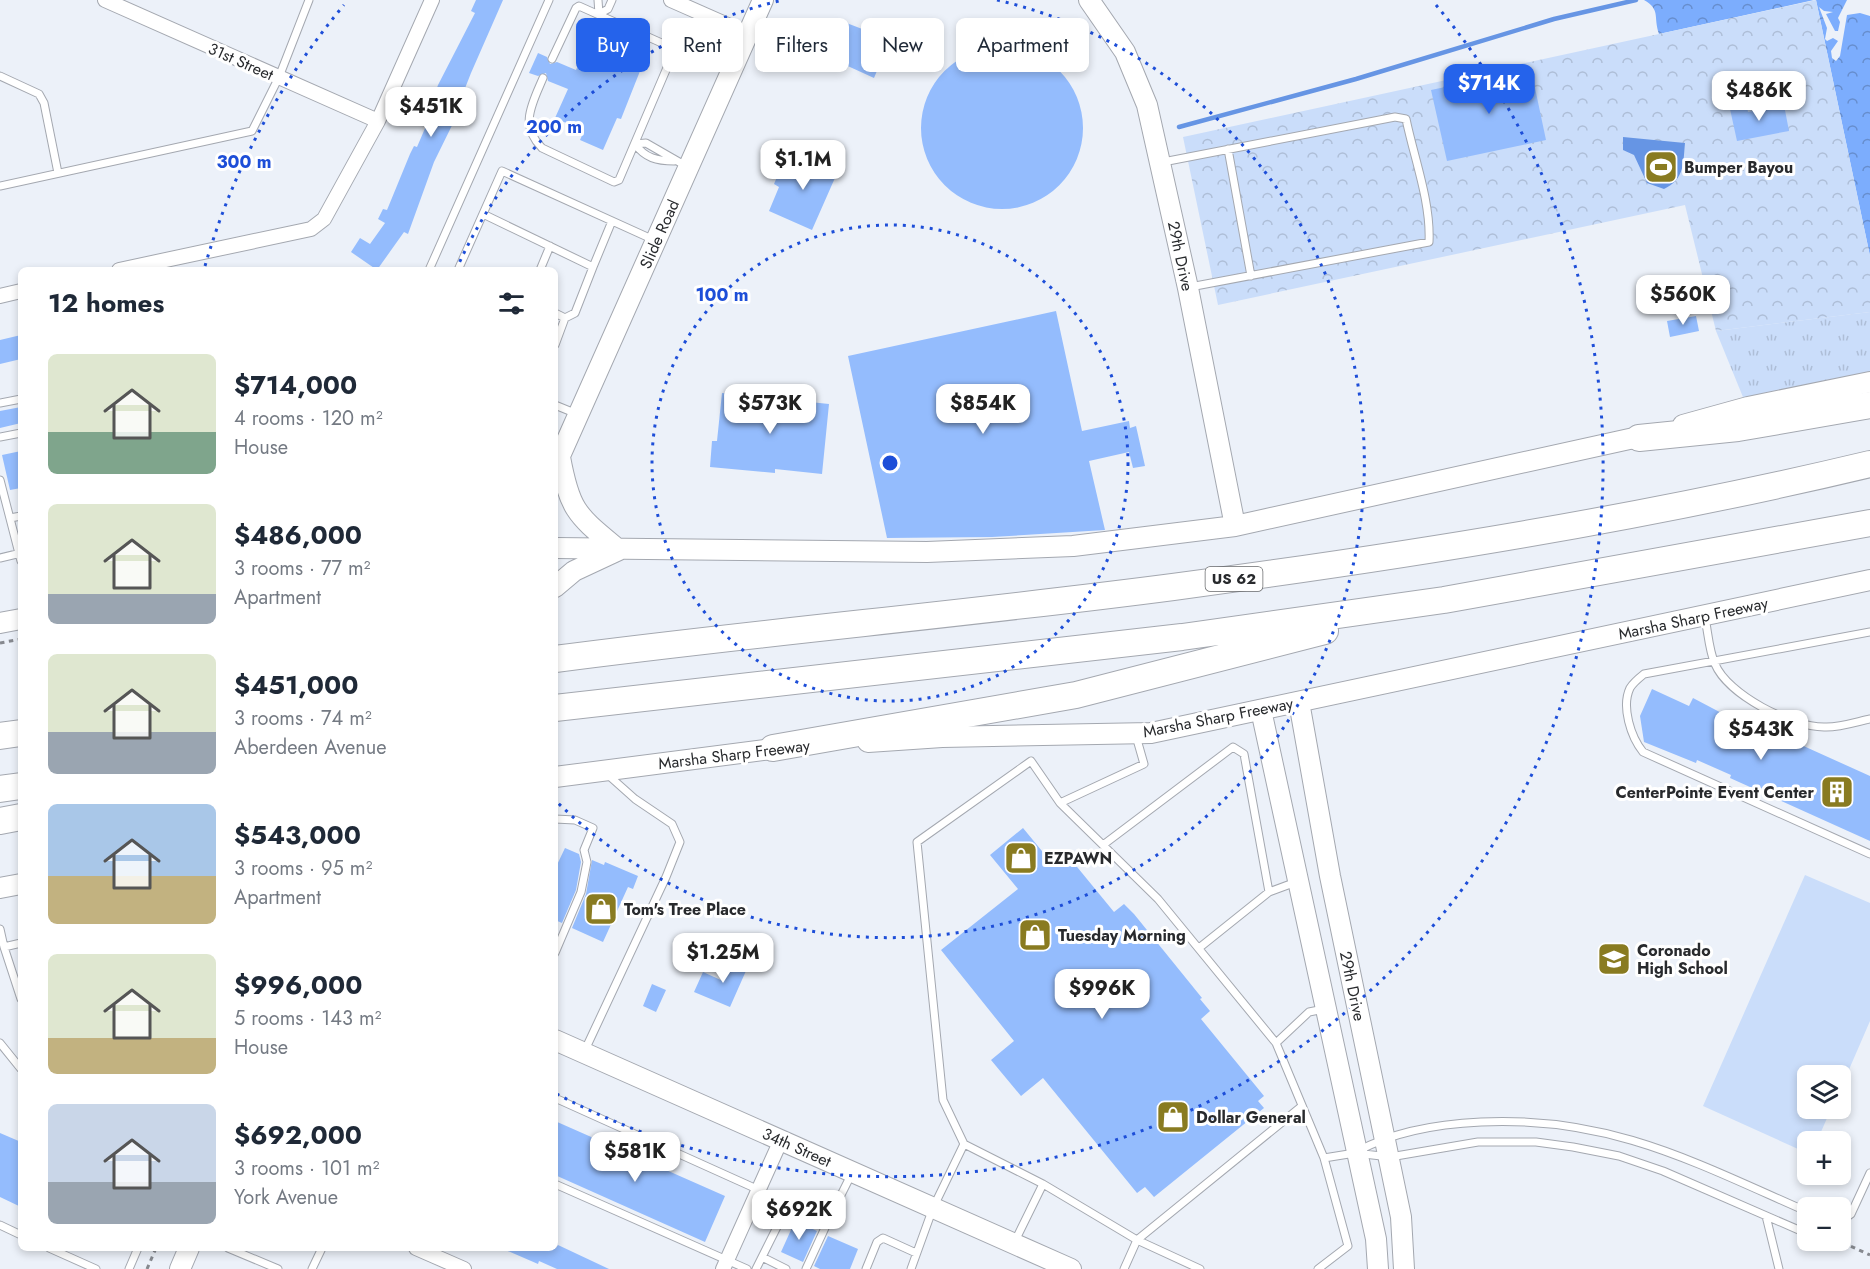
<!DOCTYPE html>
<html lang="en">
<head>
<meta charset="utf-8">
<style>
  body { margin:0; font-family:Jost,sans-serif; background:#f2f2f3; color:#1f2937; height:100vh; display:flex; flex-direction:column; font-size:22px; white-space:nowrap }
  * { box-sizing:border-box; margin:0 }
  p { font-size:20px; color:#747a83 }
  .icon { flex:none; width:33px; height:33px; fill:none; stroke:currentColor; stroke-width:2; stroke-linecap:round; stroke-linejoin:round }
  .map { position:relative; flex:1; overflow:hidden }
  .details { position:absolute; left:18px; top:267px; width:540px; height:984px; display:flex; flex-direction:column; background:#fff; border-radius:9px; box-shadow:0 3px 9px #0003 }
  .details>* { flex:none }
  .guide { position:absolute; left:576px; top:18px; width:570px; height:54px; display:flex; gap:12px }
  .tools { position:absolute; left:1797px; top:1065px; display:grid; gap:12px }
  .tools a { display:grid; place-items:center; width:54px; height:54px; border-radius:9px; background:#fff; box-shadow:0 3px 9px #0003; font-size:30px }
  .price { position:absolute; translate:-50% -51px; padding:0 14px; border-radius:12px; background:#fff; color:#222; font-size:20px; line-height:39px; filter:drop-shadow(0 2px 3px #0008) }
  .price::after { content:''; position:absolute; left:50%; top:36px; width:18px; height:14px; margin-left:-9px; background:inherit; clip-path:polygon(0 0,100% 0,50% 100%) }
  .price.on { background:#2563eb; color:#fff }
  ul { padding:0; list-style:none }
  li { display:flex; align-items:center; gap:18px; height:150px; padding:0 30px }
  li span { display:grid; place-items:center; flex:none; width:168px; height:120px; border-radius:9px; color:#555 }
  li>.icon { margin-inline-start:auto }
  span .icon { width:72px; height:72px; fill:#fffc; stroke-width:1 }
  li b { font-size:26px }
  h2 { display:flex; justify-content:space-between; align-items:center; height:72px; padding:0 30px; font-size:26px }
  .tag { padding:0 21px; border-radius:9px; background:#fff; box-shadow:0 3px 9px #0003; font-size:21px; line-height:54px }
  .tag.on { background:#2563eb; color:#fff }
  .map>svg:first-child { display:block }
  .grass { fill:url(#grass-tufts) }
  .forest { fill:url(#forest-crowns) }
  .park { fill:url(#park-crowns) }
  .garden { fill:#caddfa }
  .water { fill:#6695e4 }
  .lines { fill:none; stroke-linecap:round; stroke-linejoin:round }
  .stream { stroke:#6695e4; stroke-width:4.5 }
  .building { fill:#94bcfd }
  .lane-casing { stroke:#a4a8b0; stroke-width:9 }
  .street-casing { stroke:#a4a8b0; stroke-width:16 }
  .secondary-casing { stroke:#a4a8b0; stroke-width:22 }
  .highway-casing { stroke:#a4a8b0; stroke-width:28 }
  .path { stroke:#86898f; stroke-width:3; stroke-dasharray:4.5 4.5; stroke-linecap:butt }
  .lane { stroke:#fff; stroke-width:7 }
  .street { stroke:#fff; stroke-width:14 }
  .secondary { stroke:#fff; stroke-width:20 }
  .highway { stroke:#fff; stroke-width:26 }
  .ring { fill:none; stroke:#1d4ed8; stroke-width:3; stroke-dasharray:3 6 }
  .labels { text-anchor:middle; stroke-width:6; stroke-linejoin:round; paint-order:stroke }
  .shield { fill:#fff; stroke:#686a6c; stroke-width:1.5 }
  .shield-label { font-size:15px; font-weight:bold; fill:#282a2d }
  .street-label { font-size:16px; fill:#282a2d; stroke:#fff }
  .poi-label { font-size:16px; font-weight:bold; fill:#282a2d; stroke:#fff; text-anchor:start }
  .centre { fill:#1d4ed8; stroke:#fff; stroke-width:3 }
  .ring-label { font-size:18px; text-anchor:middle; font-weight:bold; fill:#1d4ed8; stroke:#fff; stroke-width:6; stroke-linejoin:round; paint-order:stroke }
</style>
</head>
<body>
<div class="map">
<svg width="1870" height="1269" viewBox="0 0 1870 1269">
  <defs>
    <pattern id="grass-tufts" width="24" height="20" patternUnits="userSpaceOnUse" patternTransform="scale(1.5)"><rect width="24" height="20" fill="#caddfa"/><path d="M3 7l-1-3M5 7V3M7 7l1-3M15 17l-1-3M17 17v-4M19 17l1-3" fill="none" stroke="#aebed7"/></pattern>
    <pattern id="forest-crowns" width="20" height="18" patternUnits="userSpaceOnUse" patternTransform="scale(1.5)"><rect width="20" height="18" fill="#7cadfd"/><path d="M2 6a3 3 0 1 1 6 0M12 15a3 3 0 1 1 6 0" fill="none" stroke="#668dcd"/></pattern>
    <pattern id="park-crowns" width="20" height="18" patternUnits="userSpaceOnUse" patternTransform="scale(1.5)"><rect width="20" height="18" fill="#caddfa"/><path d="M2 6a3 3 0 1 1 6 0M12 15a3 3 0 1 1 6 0" fill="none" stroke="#aebed7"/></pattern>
  </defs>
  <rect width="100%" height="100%" fill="#ecf1f9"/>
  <!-- grass -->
  <path class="grass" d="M1870 312V375L1745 402 1716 331Z"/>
  <!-- forest -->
  <path class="forest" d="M1644 0H1814L1659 34C1653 16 1661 10 1644 0Z
    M1816 0H1847L1838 18 1840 22 1838 31H1835L1826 14 1833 12 1824 11 1819 7 1827 28 1825 39 1827 41 1833 38 1838 41 1831 51 1832 58 1836 61 1840 56 1847 15 1860 13 1870 16V256Z"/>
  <!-- park -->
  <path class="park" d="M1816 0 1870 256V312L1716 331 1685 205 1218 305 1183 137Z"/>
  <!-- garden -->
  <path class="garden" d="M1805 875 1870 903V1021L1841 1088 1840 1076H1808V1108L1831 1109 1817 1141 1808 1142 1807 1153 1703 1106Z"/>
  <!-- water -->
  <path class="water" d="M1623 137 1685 143C1683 163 1685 179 1664 189L1647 183 1634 155 1623 150Z"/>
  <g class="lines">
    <!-- stream -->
    <path class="stream" d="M1179 127 1356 79 1554 19 1636 0"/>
  </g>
  <!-- building -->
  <path class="building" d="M476 0H503L471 73 460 101 463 103 434 162 408 234 404 232 377 270 351 252 360 238 370 244 385 223 378 219 383 209 387 210 410 154 414 146 417 147 438 98 434 96 438 85 475 13 471 11Z
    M844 22 870 32 867 38 887 47 874 78 828 57Z
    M587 46 617 59 621 51 644 61 621 119 617 118 603 150 580 140 584 131 555 118 568 89 548 81 546 73 538 76 529 73 538 53 547 57 550 64 557 62 576 70Z
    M921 128a81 81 0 1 1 162 0a81 81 0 1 1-162 0Z
    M1531 69 1546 140 1447 161 1431 90Z
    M1784 105 1789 131 1737 141 1730 109 1747 106 1748 112Z
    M798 153 838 171 812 230 769 211 779 187 774 184 779 172 788 176Z
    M1056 311 1082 431 1129 421 1130 428 1136 426 1145 466 1133 468 1129 452 1089 461 1105 530 992 537 887 538 848 356Z
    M1696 316 1699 331 1670 337 1667 321Z
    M21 335V359L0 364V340Z
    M722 393 829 404 822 474 775 469V473L710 467 712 441H717Z
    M21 407V423L0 428V411Z
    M21 451V488L10 490 2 455Z
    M1652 689 1689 706 1693 698 1750 728 1751 725 1785 740 1788 739 1870 776V841L1730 778 1731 775 1697 760 1696 763 1644 742 1640 716Z
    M1023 828 1051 862 1064 851 1114 912 1124 904 1134 914 1202 998 1200 999 1210 1011 1201 1019 1264 1096 1258 1101 1264 1108 1154 1197 1145 1187 1137 1193 1043 1078 1021 1096 991 1060 1014 1041 941 950 1018 889 990 855Z
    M565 848 579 854 581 862 576 890 562 923 555 920V869Z
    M592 860 604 865 605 862 638 876 633 889 628 887 603 942 572 928 586 894Z
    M734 957 749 964 730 1007 694 992 703 972 723 981Z
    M652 984 666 990 656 1012 643 1006Z
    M555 1121 725 1196 705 1242 555 1175Z
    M0 1133 21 1142V1207L0 1197Z
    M795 1221 817 1231 803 1262 781 1252Z
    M828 1236 858 1249 850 1269H820L814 1266Z
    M558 1245 609 1269H557L539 1261 538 1264 501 1248H556Z"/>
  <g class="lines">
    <!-- lane casing -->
    <g class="lane-casing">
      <path id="lane" d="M598 0 599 14 608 9 612 0
        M0 76 39 94 44 103 58 173
        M543 78C532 104 519 125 542 148L614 182 619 180 675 49 579 6 576 8 552 59
        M1228 149 1251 276
        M674 161C657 161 645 158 635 144L646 143 686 166
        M1163 162 1395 117 1406 119C1414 158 1431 202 1429 242L1190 287
        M0 186 252 131 279 77 309 0
        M483 214 593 267 612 221
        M429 270 549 0
        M458 270 502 171 654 240
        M540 270 550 246
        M555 313 565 318 555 345
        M565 318 575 313 593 267
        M0 403 21 399
        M555 405 577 414
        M0 437 21 433
        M0 480 21 561
        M10 518 21 516
        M0 558 21 553
        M1705 618C1708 632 1709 651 1715 664 1728 695 1791 727 1824 727 1838 728 1856 722 1870 719
        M1870 632 1644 674C1639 678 1633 683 1630 688 1621 707 1631 737 1643 752L1870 854
        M1060 803 1158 899 1276 1043 1309 1012 1324 1009
        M555 819 575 820 593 828 584 850 587 862 581 892 555 953
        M1103 845 1233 747 1244 754 1269 892 1296 882
        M0 929 4 947 21 943
        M4 947 21 999
        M1199 948 1269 892
        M0 1043 21 1069
        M1276 1043 1324 1158 1348 1246 1318 1269
        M585 1050 666 877 680 842 672 824 635 799 607 774
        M555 1098 759 1190
        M1358 1151C1395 1131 1438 1124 1481 1122 1610 1116 1694 1162 1808 1212
        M1324 1158 1355 1153 1390 1157 1478 1142H1536L1573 1147 1619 1156 1663 1171 1808 1234
        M555 1184 747 1269
        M1043 1184 964 1144 943 1100 917 842 1031 761 1060 803 1144 764 1136 736
        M1766 1216 1779 1269
        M1840 1222 1851 1214 1870 1173
        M0 1225 21 1235
        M1015 1241 1043 1184 1137 1240 1302 1106
        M49 1248 96 1269
        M228 1248 278 1269
        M762 1257 786 1269
        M129 1269 138 1248
        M312 1269 322 1248
        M756 1269 783 1215C797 1201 814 1211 830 1217L851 1175
        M806 1269 830 1217
        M866 1269 877 1242 883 1238 916 1253
        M911 1269 933 1208 964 1144
        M1124 1269 1137 1240 1200 1269"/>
    </g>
    <!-- street casing -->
    <g class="street-casing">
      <path id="street" d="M105 0 378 121
        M671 0 748 34
        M119 270 311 229 324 219 378 121 432 0
        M0 296 21 291
        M416 1248 464 1269
        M723 1269 781 1140"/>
    </g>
    <!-- secondary casing -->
    <g class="secondary-casing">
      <path id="secondary" d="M1089 0 1125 52 1147 105 1188 288 1235 526
        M1683 425 1748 407 1870 382
        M555 467 763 0
        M555 548 927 552 1073 546 1235 526 1652 434
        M555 587 574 571 619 550C577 515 570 512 560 457
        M0 623 21 619
        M1299 702 1330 876 1401 1217 1404 1269
        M1261 710 1376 1239 1378 1269
        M868 742 942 737 1151 733 1870 580
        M555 777 787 747
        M0 888 21 884
        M555 1040 1071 1269
        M180 1269 189 1248"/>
    </g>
    <!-- highway casing -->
    <g class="highway-casing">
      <path id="highway" d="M1639 438 1738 428 1870 405
        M555 659C761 632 967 614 1173 587 1406 556 1640 519 1870 464
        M555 708 1182 637 1444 600 1870 523
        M0 736 21 733
        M773 748 1076 695 1325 631
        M0 789 21 786
        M0 821 21 817"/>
    </g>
    <!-- path -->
    <path class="path" d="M0 643 21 639
      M1840 1233 1846 1244 1870 1255
      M147 1269 156 1248"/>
    <!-- lane -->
    <use href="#lane" class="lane"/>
    <!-- street -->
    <use href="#street" class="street"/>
    <!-- secondary -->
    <use href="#secondary" class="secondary"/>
    <!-- highway -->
    <use href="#highway" class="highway"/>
  </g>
  <!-- distance rings -->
  <g class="ring">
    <circle cx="890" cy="463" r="238"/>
    <path d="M456 270A475 475 0 0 1 783 0M997 0A475 475 0 1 1 557 802"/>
    <path d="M205 266A713 713 0 0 1 344 5M1436 5A713 713 0 0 1 555 1093"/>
  </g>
  <!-- icons -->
  <defs>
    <g id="stadium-square" transform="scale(1.725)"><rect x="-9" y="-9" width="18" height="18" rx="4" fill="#897b21" stroke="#fff"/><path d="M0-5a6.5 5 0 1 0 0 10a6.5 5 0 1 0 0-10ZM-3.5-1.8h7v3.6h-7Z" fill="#fff"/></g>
    <g id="building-square" transform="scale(1.725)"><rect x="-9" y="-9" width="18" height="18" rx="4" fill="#897b21" stroke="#fff"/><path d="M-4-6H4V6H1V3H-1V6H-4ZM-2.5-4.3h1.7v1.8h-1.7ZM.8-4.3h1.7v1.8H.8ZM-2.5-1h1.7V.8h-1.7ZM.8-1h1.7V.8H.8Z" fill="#fff"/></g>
    <g id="shop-square" transform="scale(1.725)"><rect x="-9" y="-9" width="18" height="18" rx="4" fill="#897b21" stroke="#fff"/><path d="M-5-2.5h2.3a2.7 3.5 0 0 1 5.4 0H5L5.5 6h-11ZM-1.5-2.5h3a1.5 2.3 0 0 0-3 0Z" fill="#fff"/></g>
    <g id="school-square" transform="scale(1.725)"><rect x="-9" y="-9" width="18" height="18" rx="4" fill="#897b21" stroke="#fff"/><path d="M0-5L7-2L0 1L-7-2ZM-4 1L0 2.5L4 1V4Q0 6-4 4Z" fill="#fff"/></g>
  </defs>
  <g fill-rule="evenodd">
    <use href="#stadium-square" x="1661" y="167"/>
    <use href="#building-square" x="1837" y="792"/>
    <use href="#shop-square" x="1021" y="858"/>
    <use href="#shop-square" x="601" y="909"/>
    <use href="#shop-square" x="1035" y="935"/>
    <use href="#school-square" x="1614" y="959"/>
    <use href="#shop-square" x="1173" y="1117"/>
  </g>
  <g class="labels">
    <!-- shield labels -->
    <rect class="shield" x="1205.5" y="567" width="57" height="24" rx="4.5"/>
    <g class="shield-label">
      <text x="1234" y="584">US 62</text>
    </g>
    <!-- street labels -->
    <g class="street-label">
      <text transform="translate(241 61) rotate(24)" y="6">31st Street</text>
      <text transform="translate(659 234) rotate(-66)" y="6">Slide Road</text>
      <text transform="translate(1181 256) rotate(78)" y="6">29th Drive</text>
      <text transform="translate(1693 618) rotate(-12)" y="6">Marsha Sharp Freeway</text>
      <text transform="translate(1218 717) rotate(-11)" y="6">Marsha Sharp Freeway</text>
      <text transform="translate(734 754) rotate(-7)" y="6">Marsha Sharp Freeway</text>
      <text transform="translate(1353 986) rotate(78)" y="6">29th Drive</text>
      <text transform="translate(797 1147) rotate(24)" y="6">34th Street</text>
    </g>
    <!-- poi labels -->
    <g class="poi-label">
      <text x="1684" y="173">Bumper Bayou</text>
      <text x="1814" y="798" text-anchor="end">CenterPointe Event Center</text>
      <text x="1044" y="864">EZPAWN</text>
      <text x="624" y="915">Tom's Tree Place</text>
      <text x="1058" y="941">Tuesday Morning</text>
      <text x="1637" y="956">Coronado<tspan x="1637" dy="18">High School</tspan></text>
      <text x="1196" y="1123">Dollar General</text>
    </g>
  </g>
  <circle cx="890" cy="463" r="9" class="centre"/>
  <g class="ring-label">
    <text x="554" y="133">200 m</text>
    <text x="244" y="168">300 m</text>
    <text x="722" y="301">100 m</text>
  </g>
</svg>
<div class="tools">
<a><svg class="icon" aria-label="layers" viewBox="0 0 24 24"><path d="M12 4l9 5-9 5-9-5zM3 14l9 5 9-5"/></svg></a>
<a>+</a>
<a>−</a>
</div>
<b class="price on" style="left:1489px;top:115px">$714K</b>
<b class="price" style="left:1759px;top:122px">$486K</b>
<b class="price" style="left:431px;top:138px">$451K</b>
<b class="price" style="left:803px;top:191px">$1.1M</b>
<b class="price" style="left:1683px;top:326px">$560K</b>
<b class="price" style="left:770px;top:435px">$573K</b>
<b class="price" style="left:983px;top:435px">$854K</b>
<b class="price" style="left:1761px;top:761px">$543K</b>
<b class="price" style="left:723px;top:984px">$1.25M</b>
<b class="price" style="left:1102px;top:1020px">$996K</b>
<b class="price" style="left:635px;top:1183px">$581K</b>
<b class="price" style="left:799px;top:1241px">$692K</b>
<div class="guide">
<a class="tag on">Buy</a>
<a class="tag">Rent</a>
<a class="tag">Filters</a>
<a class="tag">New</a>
<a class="tag">Apartment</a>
</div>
<section class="details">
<h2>12 homes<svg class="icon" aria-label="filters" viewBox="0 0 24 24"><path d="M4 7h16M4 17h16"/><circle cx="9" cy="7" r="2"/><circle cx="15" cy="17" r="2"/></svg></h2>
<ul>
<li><span style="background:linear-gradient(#dfe7d0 65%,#7fa58c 0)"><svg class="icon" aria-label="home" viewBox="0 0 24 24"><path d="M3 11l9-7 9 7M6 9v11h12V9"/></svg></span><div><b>$714,000</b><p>4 rooms · 120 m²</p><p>House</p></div></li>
<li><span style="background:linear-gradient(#dfe7d0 75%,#9aa5b1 0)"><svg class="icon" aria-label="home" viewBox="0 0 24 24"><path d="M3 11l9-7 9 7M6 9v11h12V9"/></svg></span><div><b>$486,000</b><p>3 rooms · 77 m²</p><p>Apartment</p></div></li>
<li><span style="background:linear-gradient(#dfe7d0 65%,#9aa5b1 0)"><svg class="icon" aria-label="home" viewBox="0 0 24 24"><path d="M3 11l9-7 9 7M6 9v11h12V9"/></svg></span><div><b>$451,000</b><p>3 rooms · 74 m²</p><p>Aberdeen Avenue</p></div></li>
<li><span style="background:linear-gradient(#a9c7e8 60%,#c2b280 0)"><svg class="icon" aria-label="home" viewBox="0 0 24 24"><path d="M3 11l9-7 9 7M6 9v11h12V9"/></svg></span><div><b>$543,000</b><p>3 rooms · 95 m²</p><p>Apartment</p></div></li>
<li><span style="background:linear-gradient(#dfe7d0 70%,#c2b280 0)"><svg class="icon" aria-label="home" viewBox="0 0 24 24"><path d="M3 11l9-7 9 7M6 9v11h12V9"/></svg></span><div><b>$996,000</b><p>5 rooms · 143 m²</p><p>House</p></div></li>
<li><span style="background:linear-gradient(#c9d6e8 65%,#9aa5b1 0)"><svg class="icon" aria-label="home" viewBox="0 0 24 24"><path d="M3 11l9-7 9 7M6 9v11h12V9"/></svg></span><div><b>$692,000</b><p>3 rooms · 101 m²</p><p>York Avenue</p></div></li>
</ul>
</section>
</div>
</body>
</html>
